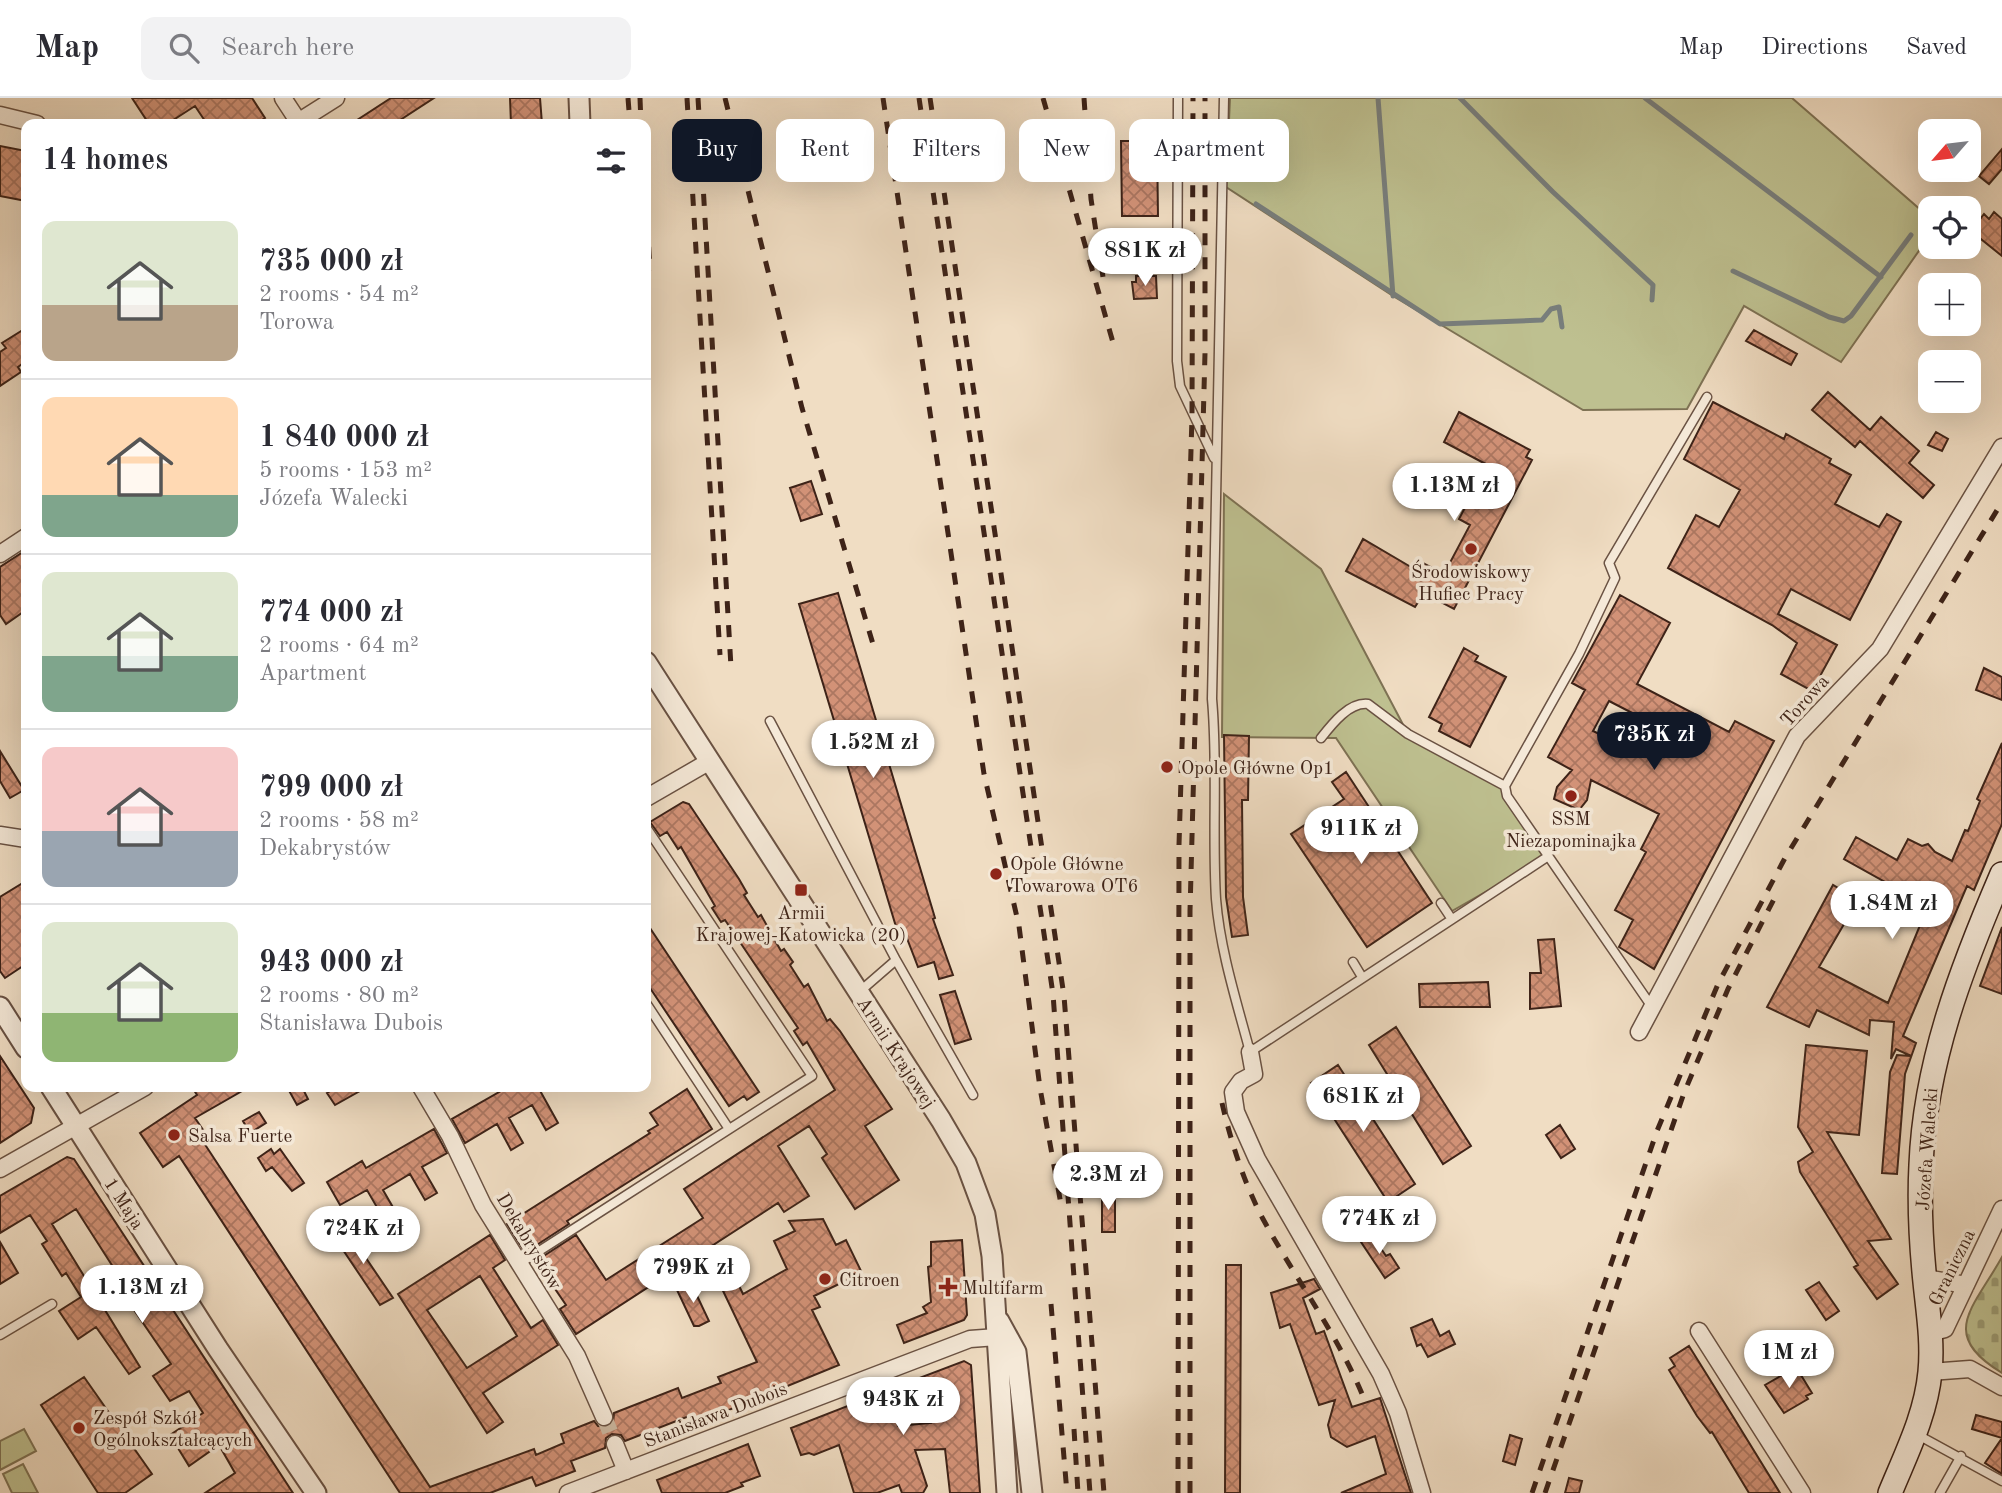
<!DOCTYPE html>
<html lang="en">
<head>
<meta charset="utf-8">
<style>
  body { margin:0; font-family:"Old Standard TT",serif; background:#f2f2f3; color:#2b2b33; height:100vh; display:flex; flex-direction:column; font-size:26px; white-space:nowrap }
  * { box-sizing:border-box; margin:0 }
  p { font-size:23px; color:#7c7c81 }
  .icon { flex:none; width:38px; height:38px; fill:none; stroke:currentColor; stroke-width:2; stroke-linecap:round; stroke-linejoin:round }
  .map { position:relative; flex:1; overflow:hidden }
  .drawer { position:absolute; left:21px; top:21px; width:630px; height:973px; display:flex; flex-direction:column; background:#fff; border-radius:14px; box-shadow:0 7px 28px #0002 }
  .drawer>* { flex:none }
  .banner { position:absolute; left:672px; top:21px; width:665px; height:63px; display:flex; gap:14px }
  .needle { width:46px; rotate:242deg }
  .fabs { position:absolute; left:1918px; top:21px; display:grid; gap:14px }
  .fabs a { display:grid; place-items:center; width:63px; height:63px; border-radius:14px; background:#fff; box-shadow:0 7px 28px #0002; font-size:35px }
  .price { position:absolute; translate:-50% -60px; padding:0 16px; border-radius:24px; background:#fff; color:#222; font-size:23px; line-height:46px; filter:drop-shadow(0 2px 4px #0008) }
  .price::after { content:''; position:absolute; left:50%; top:42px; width:21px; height:16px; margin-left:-10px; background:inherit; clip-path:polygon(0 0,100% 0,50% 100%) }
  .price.active { background:#111827; color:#fff }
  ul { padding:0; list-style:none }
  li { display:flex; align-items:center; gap:21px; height:175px; padding:0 21px }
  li+li { border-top:2px solid #e1e1e2 }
  li span { display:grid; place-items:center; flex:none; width:196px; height:140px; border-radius:14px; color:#555 }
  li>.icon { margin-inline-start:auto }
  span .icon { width:84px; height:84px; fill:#fffc; stroke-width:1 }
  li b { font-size:30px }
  h2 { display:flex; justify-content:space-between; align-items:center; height:84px; padding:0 21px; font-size:30px }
  .pill { padding:0 24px; border-radius:14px; background:#fff; box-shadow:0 7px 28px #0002; font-size:24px; line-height:63px }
  .pill.active { background:#111827; color:#fff }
  header { display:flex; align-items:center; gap:42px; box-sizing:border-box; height:98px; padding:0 35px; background:#fff; border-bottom:2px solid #e1e1e2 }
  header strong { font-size:33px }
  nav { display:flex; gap:38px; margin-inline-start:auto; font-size:24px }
  .search { width:490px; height:63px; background:#f2f2f3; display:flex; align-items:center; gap:18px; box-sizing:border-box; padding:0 24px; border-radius:14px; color:#7c7c81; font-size:26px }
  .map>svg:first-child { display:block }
  .green { fill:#bec090; stroke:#7e7254; stroke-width:2 }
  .cemetery { fill:url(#cemetery-stones); stroke:#7e7254; stroke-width:2 }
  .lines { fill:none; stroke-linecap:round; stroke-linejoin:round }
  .stream { stroke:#787e7c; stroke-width:5 }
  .building { fill:url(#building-cross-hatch); stroke:#3e2318; stroke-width:2; fill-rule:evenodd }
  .minor-tunnel { stroke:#ccb8a1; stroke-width:16; stroke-dasharray:16 8; stroke-linecap:butt }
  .service-casing { stroke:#6a5243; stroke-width:11 }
  .minor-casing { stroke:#6a5243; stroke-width:19 }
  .tertiary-casing { stroke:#6a5243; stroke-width:23 }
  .secondary-casing { stroke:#3e2318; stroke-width:26 }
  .service { stroke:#f5e9d8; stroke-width:8 }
  .minor { stroke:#f5e9d8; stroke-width:16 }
  .tertiary { stroke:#f5e9d8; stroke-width:19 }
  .secondary { stroke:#f5e9d8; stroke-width:23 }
  .rail { stroke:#3e2318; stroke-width:5; stroke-dasharray:12 12; stroke-linecap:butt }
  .poi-dot { fill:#8f2418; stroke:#f5e9d8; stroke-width:2.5 }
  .labels { text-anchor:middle; stroke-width:7; stroke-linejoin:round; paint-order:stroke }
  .poi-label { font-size:19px; fill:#3e2318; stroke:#f5e9d8; text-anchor:start }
  .street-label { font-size:19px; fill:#3e2318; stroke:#f5e9d8 }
</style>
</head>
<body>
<header>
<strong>Map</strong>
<div class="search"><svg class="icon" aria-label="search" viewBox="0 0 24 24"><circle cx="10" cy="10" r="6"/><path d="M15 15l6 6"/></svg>Search here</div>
<nav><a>Map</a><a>Directions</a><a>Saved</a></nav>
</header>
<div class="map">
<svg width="2002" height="1395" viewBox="0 0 2002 1395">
  <defs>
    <pattern id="cemetery-stones" width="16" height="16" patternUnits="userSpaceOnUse" patternTransform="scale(1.75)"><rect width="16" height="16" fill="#bec090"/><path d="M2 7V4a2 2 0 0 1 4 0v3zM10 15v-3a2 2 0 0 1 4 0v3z" fill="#9c9c75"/></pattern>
    <pattern id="building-cross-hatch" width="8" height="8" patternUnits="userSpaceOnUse" patternTransform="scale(1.75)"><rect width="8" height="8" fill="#d29277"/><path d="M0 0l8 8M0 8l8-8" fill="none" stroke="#ac7761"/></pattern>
  </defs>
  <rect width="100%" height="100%" fill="#f0ddc3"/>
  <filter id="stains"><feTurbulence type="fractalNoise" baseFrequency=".00286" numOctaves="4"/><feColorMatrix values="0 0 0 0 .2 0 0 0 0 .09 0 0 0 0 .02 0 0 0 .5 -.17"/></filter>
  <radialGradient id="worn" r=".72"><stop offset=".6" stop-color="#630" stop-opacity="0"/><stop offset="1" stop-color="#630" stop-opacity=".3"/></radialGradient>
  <!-- green -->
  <path class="green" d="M1230 0H1792L1930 120V137L1841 264 1744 208 1687 311 1583 312 1393 198 1226 89Z
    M1224 396 1321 471 1408 636 1505 688 1547 759 1452 813 1336 640 1222 639Z
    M24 1331 36 1353 0 1372V1343Z
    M23 1366 38 1395H12L3 1376Z"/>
  <!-- cemetery -->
  <path class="cemetery" d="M2002 1159V1275C1938 1236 1973 1211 2002 1159Z"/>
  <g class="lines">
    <!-- stream -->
    <path class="stream" d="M1378 0 1393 198
      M1460 0 1553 94 1653 187 1652 202
      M1645 0 1881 179
      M1256 106 1440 226 1542 222 1551 211 1559 209 1562 229
      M1733 173 1829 219 1844 223 1851 218 1911 137"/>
  </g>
  <!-- building -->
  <path class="building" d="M132 0H252L265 20 255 26H207L195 8 167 26H149Z
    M391 0H434L394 26H351Z
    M510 0H540L542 26H511Z
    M1121 43H1157L1158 118H1122Z
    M0 48 26 53V103L0 98Z
    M2002 51V71L1989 86 1979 78Z
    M1994 114 2002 121V158L1971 133 1984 116 1989 121Z
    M1136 178H1156L1157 200 1134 201 1132 184H1136Z
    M26 230V263L18 269 21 274 0 288V254L6 250 2 245Z
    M1754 232 1797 256 1791 267 1746 243Z
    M1828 294 1870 332 1881 319 1919 353 1909 365 1934 387 1923 400 1860 343 1855 349 1812 312Z
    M1713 304 1784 341 1786 336 1831 361 1829 365 1851 377 1835 406 1879 429 1887 416 1901 424 1850 522 1791 491 1778 516 1837 547 1812 593 1781 576 1797 545 1772 527 1668 470 1696 417 1719 429 1740 392 1684 361Z
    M1459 314 1530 352 1526 359 1532 362 1454 511 1424 495 1415 509 1346 473 1363 441 1416 472 1421 464 1444 476 1470 427 1459 421 1475 390 1486 396 1499 373 1444 344Z
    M1936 334 1948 341 1942 353 1928 347Z
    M811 383 822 416 801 423 790 390Z
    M26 452V512L6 526 0 517V469Z
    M838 495 935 820 933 821 953 877 939 881 934 864 918 869 903 830 897 832 799 506Z
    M1620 497 1670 525 1637 586 1729 634 1735 623 1774 643 1654 871 1619 849 1633 822 1615 812 1646 754 1641 751 1659 716 1591 682 1587 702 1579 712 1554 701 1557 689 1572 672 1548 659 1585 592 1572 585ZM1609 603 1642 620 1626 649 1593 633Z
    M1464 550 1478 558 1475 563 1506 579 1470 649 1439 633 1442 626 1429 619Z
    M1984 570 2002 579V602L1976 592Z
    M1224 637 1249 638 1248 702H1242L1243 799 1248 837 1232 839 1226 799Z
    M2002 645V726L1974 792 1967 788 1903 938 1916 945 1905 976 1897 1076 1882 1075 1890 974 1897 957 1911 958 1896 951 1891 961 1894 924 1870 922 1869 937 1817 912 1809 929 1767 909 1833 787 1858 802 1819 869 1888 905 1928 808 1844 761 1856 739 1897 762 1908 741 1922 748 1928 746 1935 754 1952 763 1965 732 1968 733 1980 703 1977 701Z
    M0 653 24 692 10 700 0 683Z
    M1346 674 1432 805 1367 849 1291 736 1344 701 1332 684Z
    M683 704 689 706 739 781 747 795 744 797 758 819 761 817 781 853 784 851 793 864 790 867 804 889 808 886 827 923 830 921 840 933 892 1011 865 1028 899 1082 855 1111 822 1060 827 1056 809 1028 778 1048 809 1098 784 1114 778 1105 576 1236 560 1211 566 1207 536 1163 576 1137 606 1182 703 1120 684 1091 835 992 807 944 803 947 794 933 798 930 725 822 721 824 712 810 715 808 681 749 678 751 667 734 660 738 650 724Z
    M26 783V866L5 880 0 873V799Z
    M646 824 759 994 747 1002 744 998 729 1008 646 884Z
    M2002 829V896L1980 888Z
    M1554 841 1561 908 1530 911V875H1541L1538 842Z
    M1488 884 1490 909H1420L1419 886Z
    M955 893 971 941 955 946 940 897Z
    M1396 929 1471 1048 1443 1066 1369 947Z
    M1806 947 1867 953 1859 1037 1827 1034 1891 1141 1868 1143 1898 1186 1877 1201 1854 1169 1858 1167 1800 1074 1798 1064 1813 1054 1798 1029Z
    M0 958 34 1010 31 1025 0 1045Z
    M1338 967 1415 1086 1388 1104 1311 985Z
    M192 989H249L195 1020 208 1039 202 1042 430 1389 534 1351 536 1357 564 1345 561 1336 594 1323 598 1328 608 1329 613 1325 614 1315 678 1290 682 1300 721 1285 718 1279 757 1264 714 1174 729 1167 743 1196 787 1171 774 1143 795 1133 789 1123 823 1121 836 1147 846 1142 862 1175 814 1198 820 1209 812 1212 839 1267 692 1327 689 1318 625 1343 621 1337 612 1336 606 1340 605 1350 571 1363 575 1373 536 1388 532 1379 490 1395H400L179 1058 163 1069 140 1035 197 997Z
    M287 989H302L308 1001 297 1007Z
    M337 989H367L335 1007 327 995Z
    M508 989H538L558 1025 546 1032 532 1007 509 1020 523 1045 511 1052 497 1026 465 1045 452 1021Z
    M687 991 712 1031 567 1123 569 1126 529 1152 526 1149 523 1151 507 1126 650 1035 648 1033 658 1027 650 1015Z
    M259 1014 266 1025 250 1035 243 1023Z
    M1560 1027 1575 1051 1561 1060 1546 1037Z
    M434 1031 447 1055 422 1069 437 1095 425 1102 410 1076 395 1085 383 1092 398 1118 386 1125 367 1092 340 1107 327 1084 362 1063 366 1070Z
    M271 1051 274 1056 280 1051 304 1085 292 1093 272 1069 266 1073 258 1060Z
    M67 1059 74 1061 293 1395H205L235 1375 219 1347 189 1368 170 1337 203 1315 189 1293 170 1303 153 1278 171 1266 126 1200 131 1197 76 1111 52 1126 140 1269 129 1276 96 1229 78 1241 59 1213 81 1199 66 1175 62 1178 42 1146 47 1143 30 1117 0 1135V1098Z
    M1102 1094H1115V1134H1102Z
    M345 1129 393 1200 380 1207 333 1137Z
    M1370 1134 1386 1158 1390 1156 1399 1170 1385 1180 1359 1141Z
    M490 1137 505 1162 493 1170 531 1230 543 1222 558 1247 483 1295 503 1324 487 1335 398 1196ZM480 1178 517 1238 467 1270 427 1212Z
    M962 1142 967 1217 964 1222 904 1245 897 1227 927 1215 923 1209 931 1204 928 1169 931 1168V1144Z
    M0 1144 18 1175 0 1186Z
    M1226 1167H1241L1240 1395H1225Z
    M1314 1181 1320 1191 1303 1200 1316 1236 1324 1233 1352 1309 1380 1300 1411 1395H1341L1386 1376 1375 1338 1347 1349 1331 1339 1328 1327 1335 1302 1319 1307 1290 1226 1280 1230 1271 1195Z
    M1819 1184 1839 1213 1826 1222 1806 1192Z
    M691 1185 709 1223 699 1228H694L677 1192Z
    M1432 1221 1440 1238 1449 1233 1455 1246 1428 1259 1421 1246 1417 1248 1411 1230Z
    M1689 1248 1732 1317 1780 1395H1749L1712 1334 1710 1335 1697 1318 1669 1272 1675 1268 1670 1260Z
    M964 1263 971 1267 980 1395H950L945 1351 915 1352 927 1388 923 1395H902L899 1387 877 1395H854L839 1347 814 1357 809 1355 801 1357 791 1330 886 1293 898 1328 931 1325 914 1282Z
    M1796 1269 1812 1295 1806 1298 1808 1301 1784 1315 1765 1287Z
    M84 1279 152 1376 125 1395H98L41 1307Z
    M1976 1317 2002 1324V1340L1972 1331Z
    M1510 1337 1522 1341 1515 1367 1503 1363Z
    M2002 1340V1376L1985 1365Z
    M748 1346 760 1378 741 1385 743 1388 725 1395H662L657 1382Z
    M1569 1380 1582 1383 1579 1395H1565Z"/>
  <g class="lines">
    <!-- minor-tunnel -->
    <path class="minor-tunnel" d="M604 1319 615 1346"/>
    <!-- service casing -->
    <g class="service-casing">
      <path id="service" d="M1178 0 1177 263 1180 288 1214 360
        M1224 0 1212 601C1218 668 1212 734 1216 801 1220 852 1237 905 1250 954L1547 759
        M770 623 896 862
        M1321 640C1332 626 1349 604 1368 606L1408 636 1505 688
        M1441 805 1451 820
        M1353 864 1362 879
        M858 895 896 862 973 997
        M646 905 729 1031
        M1652 909 1507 698 1505 688 1579 556 1615 480 1609 465 1707 299
        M519 1166 812 978 646 729
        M0 1237 52 1206
        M1918 1337 2002 1383
        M1940 1395 1961 1358"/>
    </g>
    <!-- minor casing -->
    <g class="minor-casing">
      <path id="minor" d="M283 0 300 26
        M0 17 37 26
        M298 24 336 0
        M0 456 26 439
        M646 700 710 663
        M0 737 26 741
        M1639 934 1797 638 1880 551 2002 349
        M1250 954 1254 976 1241 983 1233 994 1236 1014 1257 1061 1381 1276 1398 1315 1422 1395
        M421 989 450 1038 483 1107 577 1258 604 1319
        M0 1071 145 989
        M1925 1180 1966 1187
        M1699 1233 1802 1395
        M1930 1235 1945 1231 2002 1111
        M1930 1274 1970 1271 2002 1289
        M615 1346 626 1373
        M568 1395 970 1241 997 1239"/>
    </g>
    <!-- tertiary casing -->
    <g class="tertiary-casing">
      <path id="tertiary" d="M579 0 580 26
        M646 564 941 1022 966 1065 985 1116 992 1158 1007 1395
        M0 909 26 950
        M51 989 218 1251 316 1395
        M999 1223 1016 1254 1032 1395"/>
    </g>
    <!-- secondary casing -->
    <g class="secondary-casing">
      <path id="secondary" d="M1890 1395C1906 1356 1926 1317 1930 1274 1933 1244 1928 1214 1925 1184 1921 1145 1919 1106 1921 1067 1925 964 1962 869 2002 776"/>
    </g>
    <!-- service -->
    <use href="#service" class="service"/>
    <!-- minor -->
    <use href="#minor" class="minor"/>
    <!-- tertiary -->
    <use href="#tertiary" class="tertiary"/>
    <!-- secondary -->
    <use href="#secondary" class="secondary"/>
    <!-- rail -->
    <path class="rail" d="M628 0 630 26
      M640 0 641 26
      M687 0 720 557
      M698 0 731 569
      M725 0 802 310 873 546
      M883 0 984 676 1019 828 1040 990 1062 1112
      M919 0 1053 896 1090 1395
      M930 0 1064 898 1104 1395
      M1043 0 1114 248
      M1084 0 1091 101 1103 179
      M646 101 650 173
      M1222 1005C1231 1044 1244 1085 1263 1121 1296 1182 1339 1238 1365 1303
      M1051 1206 1067 1395
      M1074 1331 1078 1395
      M1178 1395 1179 747 1192 319 1193 0
      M1190 1395V813L1205 255V0
      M1532 1395 1657 1033 1718 886 1785 760 2002 404
      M1545 1395 1684 995 1728 891 1774 801"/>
  </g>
  <!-- markers -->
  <g class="poi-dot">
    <circle cx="1471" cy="451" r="7"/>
    <circle cx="1167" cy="669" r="7"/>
    <circle cx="1571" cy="698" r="7"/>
    <circle cx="996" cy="776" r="7"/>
    <rect x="794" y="785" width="14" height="14" rx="3.5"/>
    <circle cx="174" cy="1037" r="7"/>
    <circle cx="825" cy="1181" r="7"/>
    <path d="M944.5 1178.5h7v7h7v7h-7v7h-7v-7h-7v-7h7z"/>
    <circle cx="79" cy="1330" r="7"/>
  </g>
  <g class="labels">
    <!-- poi labels -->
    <g class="poi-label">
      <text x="1471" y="480" text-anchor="middle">Środowiskowy<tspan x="1471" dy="22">Hufiec Pracy</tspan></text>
      <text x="1181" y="676">Opole Główne Op1</text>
      <text x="1571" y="727" text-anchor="middle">SSM<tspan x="1571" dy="22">Niezapominajka</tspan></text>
      <text x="1010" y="772">Opole Główne<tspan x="1010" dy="22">Towarowa OT6</tspan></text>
      <text x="801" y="821" text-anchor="middle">Armii<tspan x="801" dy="22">Krajowej-Katowicka (20)</tspan></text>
      <text x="188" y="1044">Salsa Fuerte</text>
      <text x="839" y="1188">Citroen</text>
      <text x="962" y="1196">Multifarm</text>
      <text x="93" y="1326">Zespół Szkół<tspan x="93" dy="22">Ogólnokształcących</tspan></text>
    </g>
    <!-- street labels -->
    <g class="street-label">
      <text transform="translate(1804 602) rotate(-48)" y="7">Torowa</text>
      <text transform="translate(897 954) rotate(57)" y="7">Armii Krajowej</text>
      <text transform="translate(1926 1051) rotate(-86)" y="7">Józefa Walecki</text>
      <text transform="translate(125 1105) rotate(57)" y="7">1 Maja</text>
      <text transform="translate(530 1143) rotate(59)" y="7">Dekabrystów</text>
      <text transform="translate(1951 1169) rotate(-64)" y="7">Graniczna</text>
      <text transform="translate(715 1316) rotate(-21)" y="7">Stanisława Dubois</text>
    </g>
  </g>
  <rect width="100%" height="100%" filter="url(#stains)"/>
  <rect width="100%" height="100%" fill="url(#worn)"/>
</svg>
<div class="fabs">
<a><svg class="needle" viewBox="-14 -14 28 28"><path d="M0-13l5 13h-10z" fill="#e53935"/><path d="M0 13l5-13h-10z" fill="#7c7c81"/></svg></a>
<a><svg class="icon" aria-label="locate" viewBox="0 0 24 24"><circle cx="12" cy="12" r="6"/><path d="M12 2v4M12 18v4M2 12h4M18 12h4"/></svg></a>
<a>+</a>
<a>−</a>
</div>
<b class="price" style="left:1145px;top:190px">881K zł</b>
<b class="price" style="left:1454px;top:425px">1.13M zł</b>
<b class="price active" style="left:1654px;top:674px">735K zł</b>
<b class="price" style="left:873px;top:682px">1.52M zł</b>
<b class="price" style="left:1361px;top:768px">911K zł</b>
<b class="price" style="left:1892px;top:843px">1.84M zł</b>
<b class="price" style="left:1363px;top:1036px">681K zł</b>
<b class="price" style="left:1108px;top:1114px">2.3M zł</b>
<b class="price" style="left:1379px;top:1158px">774K zł</b>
<b class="price" style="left:363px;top:1168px">724K zł</b>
<b class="price" style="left:693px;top:1207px">799K zł</b>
<b class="price" style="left:142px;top:1227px">1.13M zł</b>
<b class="price" style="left:1789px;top:1292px">1M zł</b>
<b class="price" style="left:903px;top:1339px">943K zł</b>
<div class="banner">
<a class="pill active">Buy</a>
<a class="pill">Rent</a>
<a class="pill">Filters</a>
<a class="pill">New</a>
<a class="pill">Apartment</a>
</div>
<section class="drawer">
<h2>14 homes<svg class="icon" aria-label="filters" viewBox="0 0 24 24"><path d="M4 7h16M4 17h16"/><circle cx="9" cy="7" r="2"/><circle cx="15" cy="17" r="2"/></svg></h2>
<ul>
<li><span style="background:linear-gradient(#dfe7d0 60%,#b9a48a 0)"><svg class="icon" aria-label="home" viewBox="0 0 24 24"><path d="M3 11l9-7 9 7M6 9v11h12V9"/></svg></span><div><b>735 000 zł</b><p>2 rooms · 54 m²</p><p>Torowa</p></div></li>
<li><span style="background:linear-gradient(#ffd9b3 70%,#7fa58c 0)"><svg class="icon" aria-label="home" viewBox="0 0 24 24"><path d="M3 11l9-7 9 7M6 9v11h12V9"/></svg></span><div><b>1 840 000 zł</b><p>5 rooms · 153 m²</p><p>Józefa Walecki</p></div></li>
<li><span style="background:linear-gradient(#dfe7d0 60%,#7fa58c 0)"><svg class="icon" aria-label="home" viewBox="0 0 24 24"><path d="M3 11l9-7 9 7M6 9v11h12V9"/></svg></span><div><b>774 000 zł</b><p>2 rooms · 64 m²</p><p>Apartment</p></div></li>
<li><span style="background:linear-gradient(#f6c9c9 60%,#9aa5b1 0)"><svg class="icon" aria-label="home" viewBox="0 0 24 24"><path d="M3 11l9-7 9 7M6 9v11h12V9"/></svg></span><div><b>799 000 zł</b><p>2 rooms · 58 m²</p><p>Dekabrystów</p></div></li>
<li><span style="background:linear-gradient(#dfe7d0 65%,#8fb573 0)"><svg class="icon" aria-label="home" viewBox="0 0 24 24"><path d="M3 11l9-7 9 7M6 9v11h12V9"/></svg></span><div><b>943 000 zł</b><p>2 rooms · 80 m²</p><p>Stanisława Dubois</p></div></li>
</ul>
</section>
</div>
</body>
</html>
